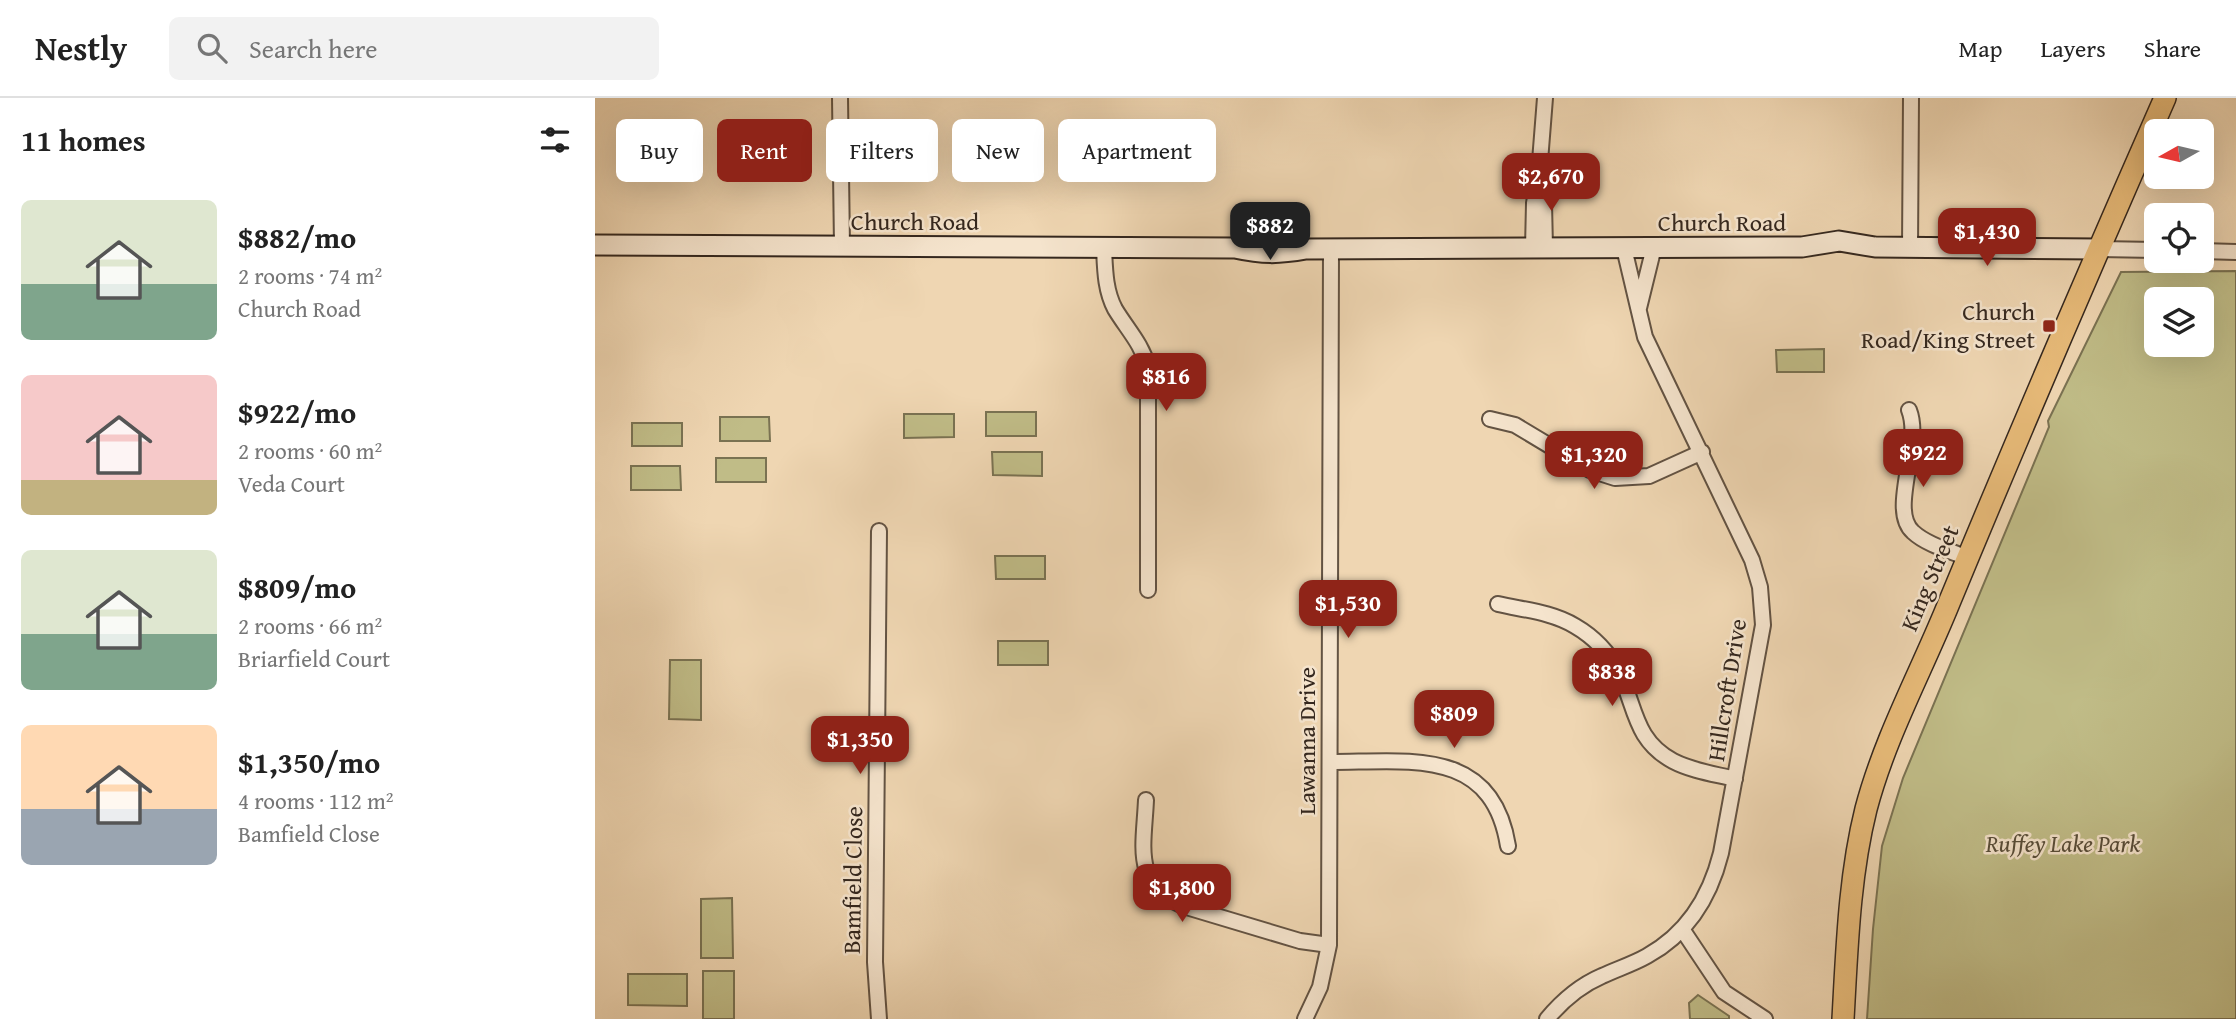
<!DOCTYPE html>
<html lang="en">
<head>
<meta charset="utf-8">
<style>
  body { margin:0; font-family:"Gentium Book Plus",serif; background:#f2f2f2; color:#222; height:100vh; display:flex; flex-direction:column; font-size:26px; white-space:nowrap }
  * { box-sizing:border-box; margin:0 }
  p { font-size:23px; color:#767676 }
  .icon { flex:none; width:38px; height:38px; fill:none; stroke:currentColor; stroke-width:2; stroke-linecap:round; stroke-linejoin:round }
  .map { position:relative; flex:1; overflow:hidden }
  .sheet { display:flex; flex-direction:column; background:#fff; width:595px }
  .sheet>* { flex:none }
  .top-card { position:absolute; left:21px; top:21px; width:665px; height:63px; display:flex; gap:14px }
  .needle { width:46px; rotate:262deg }
  .tools { position:absolute; left:1549px; top:21px; display:grid; gap:14px }
  .tools a { display:grid; place-items:center; width:70px; height:70px; border-radius:10px; background:#fff; box-shadow:0 7px 28px #0002; font-size:35px }
  .price { position:absolute; translate:-50% -60px; padding:0 16px; border-radius:14px; background:#8f2418; color:#fff; font-size:23px; line-height:46px; filter:drop-shadow(0 2px 4px #0008) }
  .price::after { content:''; position:absolute; left:50%; top:42px; width:21px; height:16px; margin-left:-10px; background:inherit; clip-path:polygon(0 0,100% 0,50% 100%) }
  .price.on { background:#222; color:#fff }
  ul { padding:0; list-style:none }
  li { display:flex; align-items:center; gap:21px; height:175px; padding:0 21px }
  li span { display:grid; place-items:center; flex:none; width:196px; height:140px; border-radius:10px; color:#555 }
  li>.icon { margin-inline-start:auto }
  span .icon { width:84px; height:84px; fill:#fffc; stroke-width:1 }
  li b { font-size:30px }
  h2 { display:flex; justify-content:space-between; align-items:center; height:84px; padding:0 21px; font-size:30px }
  .tag { padding:0 24px; border-radius:10px; background:#fff; box-shadow:0 7px 28px #0002; font-size:24px; line-height:63px }
  .tag.on { background:#8f2418; color:#fff }
  header { display:flex; align-items:center; gap:42px; box-sizing:border-box; height:98px; padding:0 35px; background:#fff; border-bottom:2px solid #e0e0e0 }
  header strong { font-size:33px }
  nav { display:flex; gap:38px; margin-inline-start:auto; font-size:24px }
  .search { width:490px; height:63px; background:#f2f2f2; display:flex; align-items:center; gap:18px; box-sizing:border-box; padding:0 24px; border-radius:10px; color:#767676; font-size:26px }
  main { display:flex; flex:1; min-height:0 }
  .map>svg:first-child { display:block }
  .green { fill:#c0bc87; stroke:#7a7252; stroke-width:2; fill-rule:evenodd }
  .lines { fill:none; stroke-linecap:round; stroke-linejoin:round }
  .street-casing { stroke:#635343; stroke-width:18 }
  .secondary-casing { stroke:#34271e; stroke-width:23 }
  .primary-casing { stroke:#34271e; stroke-width:24 }
  .street { stroke:#f5e4cd; stroke-width:14 }
  .secondary { stroke:#f5e4cd; stroke-width:19 }
  .primary { stroke:#e8bb79; stroke-width:21 }
  .poi-dot { fill:#8f2418; stroke:#f5e4cd; stroke-width:2.5 }
  .labels { text-anchor:middle; stroke-width:5; stroke-linejoin:round; paint-order:stroke }
  .street-label { font-size:24px; fill:#34271e; stroke:#f5e4cd }
  .poi-label { font-size:24px; fill:#34271e; stroke:#f5e4cd; text-anchor:end }
  .park-label { font-size:24px; font-style:italic; fill:#574c38; stroke:#f5e4cd }
</style>
</head>
<body>
<header>
<strong>Nestly</strong>
<div class="search"><svg class="icon" aria-label="search" viewBox="0 0 24 24"><circle cx="10" cy="10" r="6"/><path d="M15 15l6 6"/></svg>Search here</div>
<nav><a>Map</a><a>Layers</a><a>Share</a></nav>
</header>
<main>
<section class="sheet">
<h2>11 homes<svg class="icon" aria-label="filters" viewBox="0 0 24 24"><path d="M4 7h16M4 17h16"/><circle cx="9" cy="7" r="2"/><circle cx="15" cy="17" r="2"/></svg></h2>
<ul>
<li><span style="background:linear-gradient(#dfe7d0 60%,#7fa58c 0)"><svg class="icon" aria-label="home" viewBox="0 0 24 24"><path d="M3 11l9-7 9 7M6 9v11h12V9"/></svg></span><div><b>$882/mo</b><p>2 rooms · 74 m²</p><p>Church Road</p></div></li>
<li><span style="background:linear-gradient(#f6c9c9 75%,#c2b280 0)"><svg class="icon" aria-label="home" viewBox="0 0 24 24"><path d="M3 11l9-7 9 7M6 9v11h12V9"/></svg></span><div><b>$922/mo</b><p>2 rooms · 60 m²</p><p>Veda Court</p></div></li>
<li><span style="background:linear-gradient(#dfe7d0 60%,#7fa58c 0)"><svg class="icon" aria-label="home" viewBox="0 0 24 24"><path d="M3 11l9-7 9 7M6 9v11h12V9"/></svg></span><div><b>$809/mo</b><p>2 rooms · 66 m²</p><p>Briarfield Court</p></div></li>
<li><span style="background:linear-gradient(#ffd9b3 60%,#9aa5b1 0)"><svg class="icon" aria-label="home" viewBox="0 0 24 24"><path d="M3 11l9-7 9 7M6 9v11h12V9"/></svg></span><div><b>$1,350/mo</b><p>4 rooms · 112 m²</p><p>Bamfield Close</p></div></li>
</ul>
</section>
<div class="map">
<svg width="1641" height="921" viewBox="0 0 1641 921">
  <rect width="100%" height="100%" fill="#efd6b2"/>
  <filter id="stains"><feTurbulence type="fractalNoise" baseFrequency=".00286" numOctaves="4"/><feColorMatrix values="0 0 0 0 .2 0 0 0 0 .09 0 0 0 0 .02 0 0 0 .5 -.17"/></filter>
  <radialGradient id="worn" r=".72"><stop offset=".6" stop-color="#630" stop-opacity="0"/><stop offset="1" stop-color="#630" stop-opacity=".3"/></radialGradient>
  <!-- green -->
  <path class="green" d="M1641 173V921H1272L1278 831 1287 748 1308 680 1454 329 1453 323 1526 174ZM1561 201H1606V247H1561Z
    M1229 251V274H1182L1181 252Z
    M391 314H441V338H391Z
    M309 316H359V339L309 340Z
    M125 319H174L175 343H125Z
    M37 325H87V348H37Z
    M397 354H447V378L398 377Z
    M121 360H171V384H121Z
    M36 368H85L86 392H36Z
    M400 458H450V481H401Z
    M403 543H453V567H403Z
    M75 562H106V622L74 621Z
    M137 800 138 860H106V801Z
    M108 873H139V921H108Z
    M33 876H92V908L33 907Z
    M1103 897 1134 918V921H1095L1094 905Z"/>
  <g class="lines">
    <!-- street casing -->
    <g class="street-casing">
      <path id="street" d="M245 0 247 148
        M946 85 949 105 950 150
        M509 150C510 171 510 192 520 211 532 231 547 246 553 269V492
        M938 150 939 105 944 76 950 0
        M1315 150 1316 0
        M1504 151 1561 152
        M1606 153 1641 154
        M1044 210 1059 149
        M1314 312C1328 347 1293 412 1318 434 1332 447 1356 453 1373 460
        M895 321 920 327 995 372 1020 380 1054 378 1107 354
        M903 506C929 512 957 514 980 528 999 539 1014 555 1024 574 1041 609 1039 642 1078 663 1097 673 1120 676 1140 681
        M735 664C813 664 897 648 913 748
        M551 702C549 748 537 786 588 808L705 843 734 847
        M1087 831 1129 894 1170 921
        M284 921 280 864 284 433
        M710 921 725 889 734 847 736 151
        M952 921C967 903 986 887 1007 878 1022 871 1038 866 1052 858 1092 836 1115 799 1126 755L1168 527 1165 489 1157 462 1050 239 1029 150"/>
    </g>
    <!-- secondary casing -->
    <g class="secondary-casing">
      <path id="secondary" d="M0 147 640 150 653 148
        M640 150C668 156 683 156 711 151L1207 149 1244 143 1280 149 1504 151"/>
    </g>
    <!-- primary casing -->
    <g class="primary-casing">
      <path id="primary" d="M1248 921C1252 851 1254 779 1271 711 1290 639 1326 574 1354 505 1424 336 1496 168 1570 0"/>
    </g>
    <!-- street -->
    <use href="#street" class="street"/>
    <!-- secondary -->
    <use href="#secondary" class="secondary"/>
    <!-- primary -->
    <use href="#primary" class="primary"/>
  </g>
  <!-- markers -->
  <rect class="poi-dot" x="1447" y="221" width="14" height="14" rx="3.5"/>
  <g class="labels">
    <!-- street labels -->
    <g class="street-label">
      <text x="320" y="132">Church Road</text>
      <text x="1127" y="133">Church Road</text>
      <text transform="translate(1335 480) rotate(-67)" y="8">King Street</text>
      <text transform="translate(1132 592) rotate(-81)" y="8">Hillcroft Drive</text>
      <text transform="translate(712 643) rotate(-90)" y="8">Lawanna Drive</text>
      <text transform="translate(258 782) rotate(-89)" y="8">Bamfield Close</text>
    </g>
    <!-- poi labels -->
    <g class="poi-label">
      <text x="1440" y="222">Church<tspan x="1440" dy="28">Road/King Street</tspan></text>
    </g>
    <!-- park labels -->
    <g class="park-label">
      <text x="1468" y="754">Ruffey Lake Park</text>
    </g>
  </g>
  <rect width="100%" height="100%" filter="url(#stains)"/>
  <rect width="100%" height="100%" fill="url(#worn)"/>
</svg>
<div class="tools">
<a><svg class="needle" viewBox="-14 -14 28 28"><path d="M0-13l5 13h-10z" fill="#e53935"/><path d="M0 13l5-13h-10z" fill="#767676"/></svg></a>
<a><svg class="icon" aria-label="locate" viewBox="0 0 24 24"><circle cx="12" cy="12" r="6"/><path d="M12 2v4M12 18v4M2 12h4M18 12h4"/></svg></a>
<a><svg class="icon" aria-label="layers" viewBox="0 0 24 24"><path d="M12 4l9 5-9 5-9-5zM3 14l9 5 9-5"/></svg></a>
</div>
<b class="price" style="left:956px;top:115px">$2,670</b>
<b class="price on" style="left:675px;top:164px">$882</b>
<b class="price" style="left:1392px;top:170px">$1,430</b>
<b class="price" style="left:571px;top:315px">$816</b>
<b class="price" style="left:1328px;top:391px">$922</b>
<b class="price" style="left:999px;top:393px">$1,320</b>
<b class="price" style="left:753px;top:542px">$1,530</b>
<b class="price" style="left:1017px;top:610px">$838</b>
<b class="price" style="left:859px;top:652px">$809</b>
<b class="price" style="left:265px;top:678px">$1,350</b>
<b class="price" style="left:587px;top:826px">$1,800</b>
<div class="top-card">
<a class="tag">Buy</a>
<a class="tag on">Rent</a>
<a class="tag">Filters</a>
<a class="tag">New</a>
<a class="tag">Apartment</a>
</div>
</div>
</main>
</body>
</html>
